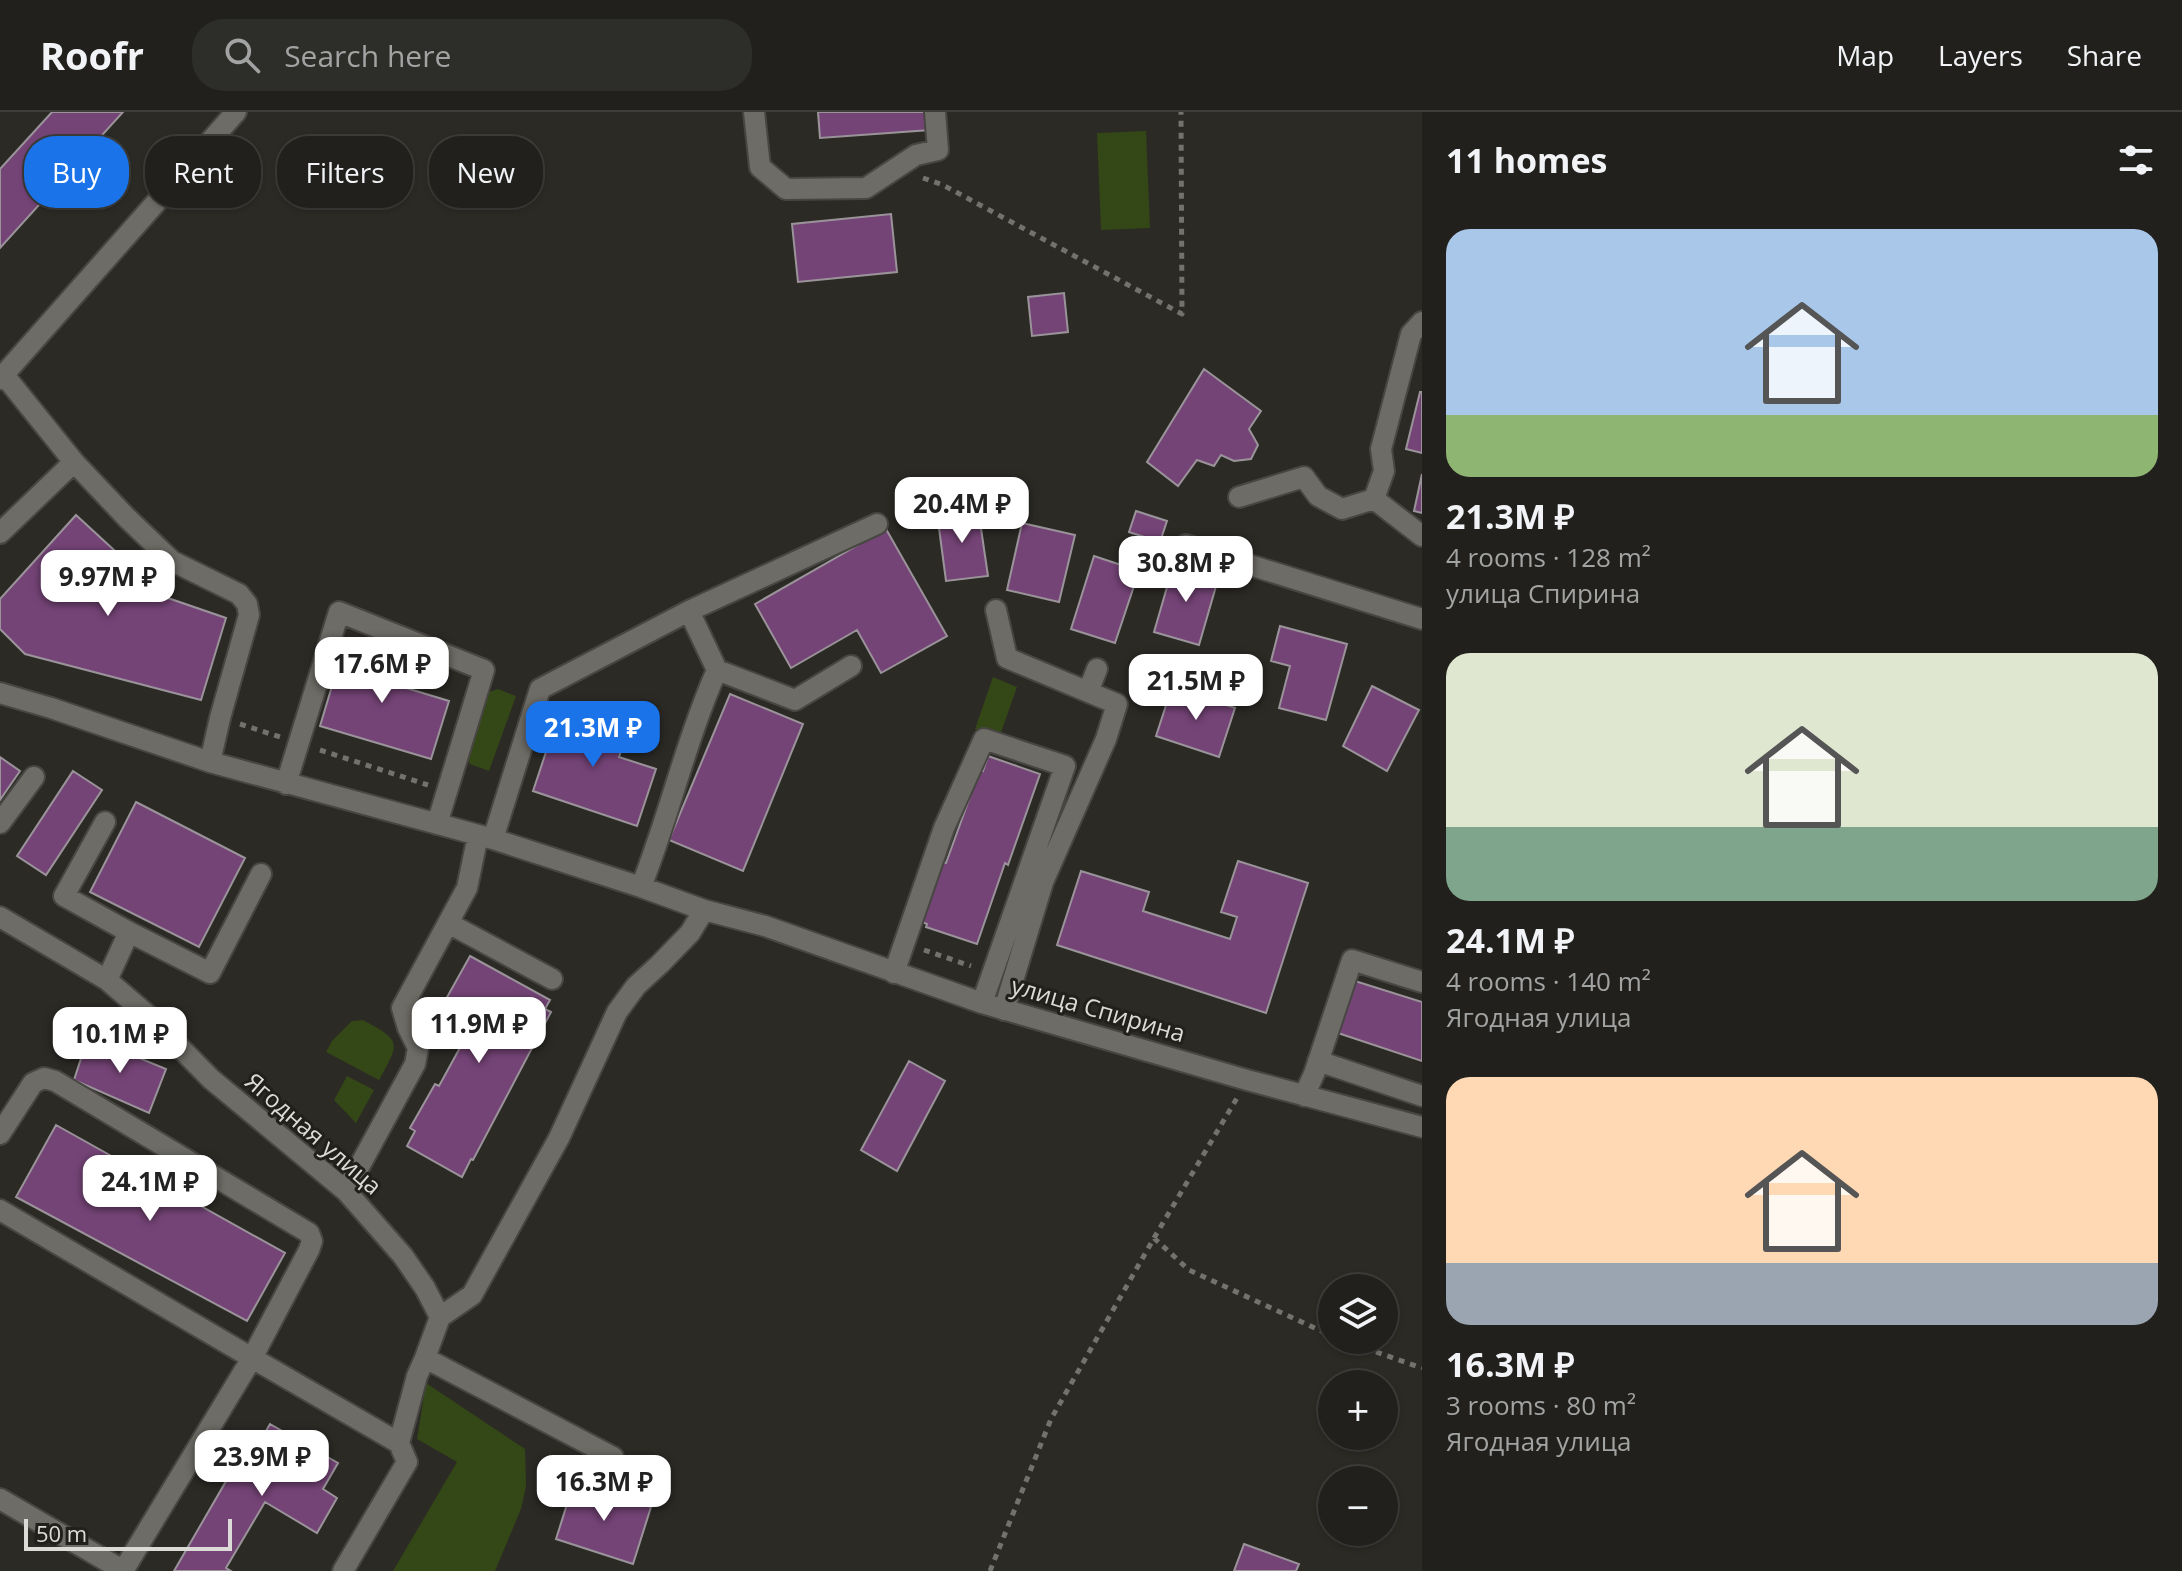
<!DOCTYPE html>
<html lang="en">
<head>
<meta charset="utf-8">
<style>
  body { margin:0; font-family:"Open Sans",sans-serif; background:#2d2d29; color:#f1f3f6; height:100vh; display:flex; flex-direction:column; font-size:30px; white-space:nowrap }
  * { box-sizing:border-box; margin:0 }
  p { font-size:26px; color:#a2a3a3 }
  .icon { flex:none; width:44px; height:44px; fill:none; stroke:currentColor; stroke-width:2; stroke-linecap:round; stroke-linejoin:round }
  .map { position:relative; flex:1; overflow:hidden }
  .details { display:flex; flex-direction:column; background:#21201c; width:760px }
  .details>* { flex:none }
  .hud { position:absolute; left:24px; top:24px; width:760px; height:72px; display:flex; gap:16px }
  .controls { position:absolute; left:1318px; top:1162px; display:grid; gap:16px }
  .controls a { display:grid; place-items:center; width:80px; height:80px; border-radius:50%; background:#21201c; box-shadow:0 2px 6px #0004,0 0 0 2px #3e3e3b; font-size:40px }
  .scale { position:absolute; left:24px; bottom:20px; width:208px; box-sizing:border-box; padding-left:8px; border:4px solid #dcdbd8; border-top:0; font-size:22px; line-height:28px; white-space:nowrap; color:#dcdbd8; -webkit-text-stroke:6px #22201b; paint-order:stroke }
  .price { position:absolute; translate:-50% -68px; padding:0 18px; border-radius:16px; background:#fff; color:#222; font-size:26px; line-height:52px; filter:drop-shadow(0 2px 4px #0008) }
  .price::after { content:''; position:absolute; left:50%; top:48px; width:24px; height:18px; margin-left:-12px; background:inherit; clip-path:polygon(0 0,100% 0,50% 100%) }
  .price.current { background:#1a73e8; color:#fff }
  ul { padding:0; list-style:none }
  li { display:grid; align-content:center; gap:16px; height:424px; padding:0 24px }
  li span { display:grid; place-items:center; height:248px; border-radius:24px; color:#555 }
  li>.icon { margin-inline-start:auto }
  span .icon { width:144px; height:144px; fill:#fffc; stroke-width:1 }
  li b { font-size:34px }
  h2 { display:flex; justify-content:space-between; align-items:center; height:96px; padding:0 24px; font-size:34px }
  .pill { padding:0 28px; border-radius:32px; background:#21201c; box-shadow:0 2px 6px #0004,0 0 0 2px #3e3e3b; font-size:28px; line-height:72px }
  .pill.current { background:#1a73e8; color:#fff }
  header { display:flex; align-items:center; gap:48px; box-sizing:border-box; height:112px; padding:0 40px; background:#21201c; border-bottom:2px solid #3e3e3b }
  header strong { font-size:38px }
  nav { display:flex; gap:44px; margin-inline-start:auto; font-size:28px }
  .search { width:560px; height:72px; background:#2d2d29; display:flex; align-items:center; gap:20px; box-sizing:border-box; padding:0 28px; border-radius:32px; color:#a2a3a3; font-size:30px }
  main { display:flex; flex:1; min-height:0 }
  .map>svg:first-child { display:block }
  .green { fill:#344716 }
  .building { fill:#754477; stroke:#9a949a; stroke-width:2 }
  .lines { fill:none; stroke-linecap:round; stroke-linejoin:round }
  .minor-casing { stroke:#484643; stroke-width:24 }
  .path { stroke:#73726d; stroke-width:5; stroke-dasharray:6 6; stroke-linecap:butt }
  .minor { stroke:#6e6c66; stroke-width:20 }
  .labels { text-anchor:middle; stroke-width:6; stroke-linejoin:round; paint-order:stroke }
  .street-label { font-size:24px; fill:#dcdbd8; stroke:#22201b }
</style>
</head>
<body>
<header>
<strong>Roofr</strong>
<div class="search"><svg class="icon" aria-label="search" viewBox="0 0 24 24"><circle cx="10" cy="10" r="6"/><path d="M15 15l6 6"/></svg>Search here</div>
<nav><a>Map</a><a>Layers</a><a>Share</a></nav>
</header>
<main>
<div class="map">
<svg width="1422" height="1459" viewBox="0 0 1422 1459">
  <rect width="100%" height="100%" fill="#2c2a25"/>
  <!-- green -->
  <path class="green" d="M1146 19 1150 116 1101 118 1097 21Z
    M993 565 1017 575 999 626 975 617Z
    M498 577 516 584 489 659 470 652 465 644 489 580Z
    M363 908C402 929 400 930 379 968L326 940 332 929 352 909Z
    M347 964 374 978 356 1011 334 988Z
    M426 1271 525 1337 526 1374 521 1397 495 1459H393L457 1350 417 1327Z"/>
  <!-- building -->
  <path class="building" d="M52 0H123L0 136V57Z
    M818 0H929L930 18 820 26Z
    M891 102 897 160 798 170 792 112Z
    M1064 181 1068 220 1032 224 1028 185Z
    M1204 257 1261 299 1249 317 1258 333 1251 347 1234 349 1221 343 1214 354 1197 348 1178 374 1147 350Z
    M1420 280H1422V341L1406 337Z
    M1422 362V401L1414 399Z
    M978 396 988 464 946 469 937 401Z
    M1136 399 1167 409 1160 430 1129 420Z
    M76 403 165 485 226 506 201 588 25 542 0 517V487Z
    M1022 411 1075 423 1059 490 1007 478Z
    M886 417 947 524 881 561 857 518 791 556 755 492Z
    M1094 444 1139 459 1115 531 1071 517Z
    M1174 451 1219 464 1199 533 1154 520Z
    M1280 514 1347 532 1326 608 1279 596 1290 554 1271 549Z
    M344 534 410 553 403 575 449 589 431 647 320 614Z
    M1372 574 1419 598 1387 659 1343 634Z
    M1172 575 1235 596 1219 645 1156 624Z
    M730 582 803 612 743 759 669 728Z
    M561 595 628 617 619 645 656 657 637 714 533 679Z
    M988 644 1040 662 1008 753 1005 751 977 832 926 815 927 812 922 810 943 750 946 751 980 657 983 659Z
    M0 645 20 659 0 688Z
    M73 659 102 678 46 763 17 744Z
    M136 690 245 746 199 835 90 780Z
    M1238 749 1308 771 1266 901 1057 833 1081 759 1149 780 1143 799 1230 827 1237 805 1221 800Z
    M470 844 550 888 545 897 551 900 473 1048 471 1047 462 1065 407 1034 415 1019 410 1016 435 972 439 974 462 932 457 930 465 915 458 910 465 897 446 887Z
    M1355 869 1422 890V949L1338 921Z
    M88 925 166 957 149 1001 74 968Z
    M909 949 945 969 897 1059 861 1038Z
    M56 1013 285 1141 247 1209 16 1085Z
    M270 1312 338 1351 323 1377 337 1386 317 1421 265 1390 226 1456 231 1459H174L247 1333 255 1338Z
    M574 1370 651 1395 633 1452 556 1427Z
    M1244 1432 1299 1452 1296 1459H1234Z"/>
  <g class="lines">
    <!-- minor casing -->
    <g class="minor-casing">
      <path id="minor" d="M754 0 760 55 786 77 866 76 916 43 938 38 935 0
        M0 267 236 0
        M74 350 126 405 172 449 239 482 247 492 249 503 220 606 210 650
        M1239 385 1304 365 1318 384 1342 397 1374 387 1422 424
        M1374 387 1384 359 1381 337 1411 222 1422 210
        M0 421 74 350 4 263
        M1186 433 1422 507
        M996 498 1007 546 1117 592 1106 627 1043 770 1004 898
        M689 499 717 558
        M1088 580 1097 557
        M0 581 51 596 210 650 493 727 641 775 704 798
        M286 672 339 500 484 558 437 712
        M105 710 64 784 129 820 107 868
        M0 711 34 665
        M493 727 540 577 689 499 877 412
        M641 775C669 704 686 628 717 558L795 588 851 554
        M0 805 107 868 150 905 211 967 346 1079 403 1144 425 1176 440 1205 425 1246 613 1345
        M448 811 552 867
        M129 820 210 861 261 762
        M894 861 944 716 984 627 1065 654 982 891
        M1318 949 1422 984
        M1304 984 1314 962 1352 848 1422 870
        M0 1022 33 971 44 966 55 969 309 1121 312 1129 309 1138 252 1246 0 1098
        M346 1079 415 952 418 936 408 916 402 896 467 776 478 723
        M440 1205 472 1183 559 1026 617 900 636 874 660 852 690 821 704 798 765 814 982 891 1247 968 1422 1015
        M0 1387 124 1459
        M123 1459 252 1246 399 1331
        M343 1459 407 1350 399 1331 417 1264 425 1246"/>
    </g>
    <!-- path -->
    <path class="path" d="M923 66 943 73 1182 202 1181 0
      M240 612 280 625
      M320 638 428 673
      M924 838 971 854
      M1154 1126 1189 1158 1332 1224
      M1342 1228 1422 1256
      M990 1459 1051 1307 1154 1126 1237 986"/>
    <!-- minor -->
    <use href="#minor" class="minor"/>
  </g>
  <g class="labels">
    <!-- street labels -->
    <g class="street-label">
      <text transform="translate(1098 898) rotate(16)" y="8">улица Спирина</text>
      <text transform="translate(313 1022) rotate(41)" y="8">Ягодная улица</text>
    </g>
  </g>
</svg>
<div class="controls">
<a><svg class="icon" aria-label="layers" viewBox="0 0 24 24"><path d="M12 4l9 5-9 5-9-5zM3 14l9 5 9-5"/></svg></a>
<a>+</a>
<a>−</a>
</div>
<div class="scale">50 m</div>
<b class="price" style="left:962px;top:433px">20.4M ₽</b>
<b class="price" style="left:1186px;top:492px">30.8M ₽</b>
<b class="price" style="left:108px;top:506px">9.97M ₽</b>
<b class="price" style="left:382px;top:593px">17.6M ₽</b>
<b class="price" style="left:1196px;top:610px">21.5M ₽</b>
<b class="price current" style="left:593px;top:657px">21.3M ₽</b>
<b class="price" style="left:479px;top:953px">11.9M ₽</b>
<b class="price" style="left:120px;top:963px">10.1M ₽</b>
<b class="price" style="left:150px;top:1111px">24.1M ₽</b>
<b class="price" style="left:262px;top:1386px">23.9M ₽</b>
<b class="price" style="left:604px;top:1411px">16.3M ₽</b>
<div class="hud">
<a class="pill current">Buy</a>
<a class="pill">Rent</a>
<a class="pill">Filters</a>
<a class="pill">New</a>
</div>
</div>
<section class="details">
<h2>11 homes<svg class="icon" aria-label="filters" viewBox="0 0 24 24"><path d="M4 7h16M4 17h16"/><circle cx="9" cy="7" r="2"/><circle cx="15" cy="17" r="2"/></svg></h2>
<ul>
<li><span style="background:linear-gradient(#a9c7e8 75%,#8fb573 0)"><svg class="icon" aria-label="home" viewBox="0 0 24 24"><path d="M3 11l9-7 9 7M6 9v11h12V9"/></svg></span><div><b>21.3M ₽</b><p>4 rooms · 128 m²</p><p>улица Спирина</p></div></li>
<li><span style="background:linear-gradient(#dfe7d0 70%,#7fa58c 0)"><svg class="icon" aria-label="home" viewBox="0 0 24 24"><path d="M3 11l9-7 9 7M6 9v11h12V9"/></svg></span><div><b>24.1M ₽</b><p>4 rooms · 140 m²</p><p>Ягодная улица</p></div></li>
<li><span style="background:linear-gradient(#ffd9b3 75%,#9aa5b1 0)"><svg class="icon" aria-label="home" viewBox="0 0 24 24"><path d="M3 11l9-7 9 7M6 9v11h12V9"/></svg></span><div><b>16.3M ₽</b><p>3 rooms · 80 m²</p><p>Ягодная улица</p></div></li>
</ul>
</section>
</main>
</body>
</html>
